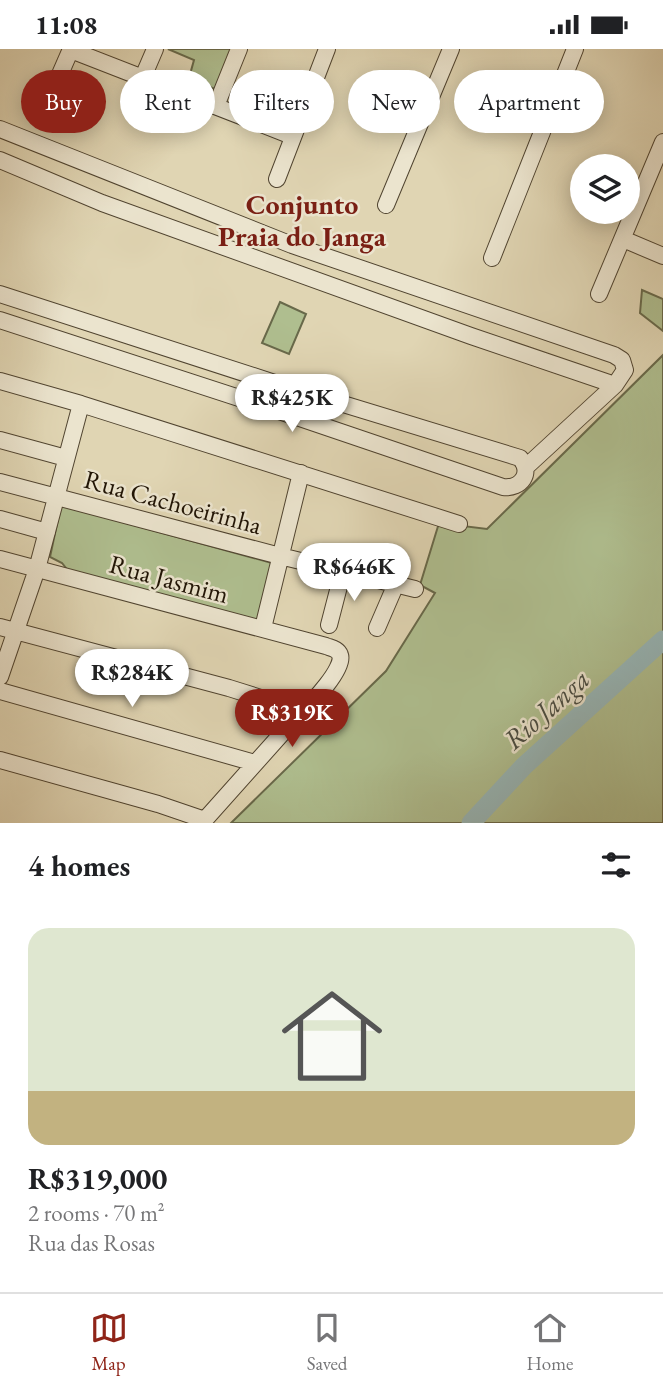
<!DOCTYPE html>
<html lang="en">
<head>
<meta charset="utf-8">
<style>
  body { margin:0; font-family:"EB Garamond",serif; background:#f6f6f6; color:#202124; height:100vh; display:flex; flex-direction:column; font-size:26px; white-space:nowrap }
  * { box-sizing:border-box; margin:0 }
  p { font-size:23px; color:#757577 }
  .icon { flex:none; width:38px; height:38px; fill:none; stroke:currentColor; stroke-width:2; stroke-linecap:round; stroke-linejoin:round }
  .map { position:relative; height:774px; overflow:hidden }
  .side { display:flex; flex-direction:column; background:#fff; flex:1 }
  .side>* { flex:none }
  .top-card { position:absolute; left:21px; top:21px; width:621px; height:63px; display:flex; gap:14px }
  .fabs { position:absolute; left:570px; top:105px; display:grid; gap:14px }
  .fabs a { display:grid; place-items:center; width:70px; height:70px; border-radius:50%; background:#fff; box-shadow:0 4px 18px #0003; font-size:35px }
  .price { position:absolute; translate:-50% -60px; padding:0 16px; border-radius:24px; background:#fff; color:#222; font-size:23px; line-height:46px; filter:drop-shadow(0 2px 4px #0008) }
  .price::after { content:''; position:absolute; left:50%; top:42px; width:21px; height:16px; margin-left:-10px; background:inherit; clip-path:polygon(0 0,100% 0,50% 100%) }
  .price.current { background:#8f2418; color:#fff }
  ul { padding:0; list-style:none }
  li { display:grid; align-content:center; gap:14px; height:371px; padding:0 28px }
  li+li { border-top:2px solid #e0e0e0 }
  li span { display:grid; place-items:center; height:217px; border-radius:21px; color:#555 }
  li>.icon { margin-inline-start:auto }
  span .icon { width:126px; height:126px; fill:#fffc; stroke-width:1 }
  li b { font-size:30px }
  h2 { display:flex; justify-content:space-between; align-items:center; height:84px; padding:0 28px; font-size:30px }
  .pill { padding:0 24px; border-radius:32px; background:#fff; box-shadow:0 4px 18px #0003; font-size:24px; line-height:63px }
  .pill.current { background:#8f2418; color:#fff }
  .status { display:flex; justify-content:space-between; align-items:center; height:49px; padding:0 35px; background:#fff; direction:ltr }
  .status svg { height:19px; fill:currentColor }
  .tab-bar { display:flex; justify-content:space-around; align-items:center; height:98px; border-top:2px solid #e0e0e0; background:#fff; font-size:19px; color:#757577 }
  .tab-bar a { display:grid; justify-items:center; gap:4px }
  .tab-bar .current { color:#8f2418 }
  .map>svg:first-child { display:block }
  .green { fill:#afbe8f; stroke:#68694a; stroke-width:2 }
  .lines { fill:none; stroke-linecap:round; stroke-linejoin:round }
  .river { stroke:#97b6b7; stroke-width:19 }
  .minor-casing { stroke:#504430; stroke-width:18 }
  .minor { stroke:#ebe4ce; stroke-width:16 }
  .labels { text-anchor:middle; stroke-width:5; stroke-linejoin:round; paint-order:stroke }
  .street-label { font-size:26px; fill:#201405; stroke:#ebe4ce }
  .neighbourhood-label { font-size:28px; font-weight:bold; fill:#7a1f14; stroke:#ebe4ce }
  .water-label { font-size:28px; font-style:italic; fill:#4a4d43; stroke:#ebe4ce }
</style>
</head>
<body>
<div class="status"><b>11:08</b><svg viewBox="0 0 49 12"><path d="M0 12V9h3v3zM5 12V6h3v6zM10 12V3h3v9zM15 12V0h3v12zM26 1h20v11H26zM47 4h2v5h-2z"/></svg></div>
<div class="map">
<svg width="663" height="774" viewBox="0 0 663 774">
  <rect width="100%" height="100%" fill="#e0d5b3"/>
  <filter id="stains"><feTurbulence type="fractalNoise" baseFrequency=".00286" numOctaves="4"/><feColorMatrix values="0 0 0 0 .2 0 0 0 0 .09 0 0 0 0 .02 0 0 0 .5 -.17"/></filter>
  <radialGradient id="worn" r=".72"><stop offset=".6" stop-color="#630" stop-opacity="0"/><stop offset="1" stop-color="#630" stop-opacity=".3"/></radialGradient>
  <!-- green -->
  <path class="green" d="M168 0H234L217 41 189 29 194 11Z
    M642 241 663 250V282L640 264Z
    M280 253 306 265 289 305 262 294Z
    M663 306V774H231L386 622 435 544 420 536 439 474 487 480Z
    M61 456 272 514 259 574 70 524 62 514 50 508Z"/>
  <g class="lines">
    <!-- river -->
    <path class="river" d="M471 774 524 717 663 591"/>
    <!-- minor casing -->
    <g class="minor-casing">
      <path id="minor" d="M71 1 292 87
        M143 28 155 0
        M54 39 71 0
        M216 57 239 0
        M0 80 292 196 614 306 622 311 625 321 615 336 526 418
        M0 111 102 154 471 287 615 336
        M277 130 327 0
        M386 156 451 0
        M623 190 663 207
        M492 209 575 0
        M0 245 284 337 520 409C533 424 521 440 503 438L276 361 0 271
        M599 245 663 93
        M0 332 81 355 459 475
        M0 391 66 409
        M0 433 280 507 415 540
        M0 470 47 483
        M0 510 326 597C331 599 338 600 340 606 345 619 312 654 302 662L202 774
        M329 576 343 522
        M0 578 229 639 302 662
        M263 579 301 424
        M377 579 396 535
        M0 628 37 520 81 355
        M0 642 255 714
        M0 711 158 755 205 771"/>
    </g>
    <!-- minor -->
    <use href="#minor" class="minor"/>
  </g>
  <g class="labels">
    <!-- street labels -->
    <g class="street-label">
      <text transform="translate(173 453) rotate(15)" y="9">Rua Cachoeirinha</text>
      <text transform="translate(169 530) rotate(15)" y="9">Rua Jasmim</text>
    </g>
    <!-- neighbourhood labels -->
    <g class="neighbourhood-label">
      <text x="302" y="165">Conjunto<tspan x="302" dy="32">Praia do Janga</tspan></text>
    </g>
    <!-- water labels -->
    <g class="water-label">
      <text transform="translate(546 660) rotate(-42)" y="10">Rio Janga</text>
    </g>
  </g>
  <rect width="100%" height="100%" filter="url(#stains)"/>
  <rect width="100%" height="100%" fill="url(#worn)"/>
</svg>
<div class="fabs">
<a><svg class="icon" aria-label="layers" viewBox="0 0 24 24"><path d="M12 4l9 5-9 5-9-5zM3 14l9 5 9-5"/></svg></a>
</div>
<b class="price" style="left:292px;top:385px">R$425K</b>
<b class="price" style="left:354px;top:554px">R$646K</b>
<b class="price" style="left:132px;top:660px">R$284K</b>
<b class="price current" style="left:292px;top:700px">R$319K</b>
<div class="top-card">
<a class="pill current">Buy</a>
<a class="pill">Rent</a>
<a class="pill">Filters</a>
<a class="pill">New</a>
<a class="pill">Apartment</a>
</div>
</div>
<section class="side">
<h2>4 homes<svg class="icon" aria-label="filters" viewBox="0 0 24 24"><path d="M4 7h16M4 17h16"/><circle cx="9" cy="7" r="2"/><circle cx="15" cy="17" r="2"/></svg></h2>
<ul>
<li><span style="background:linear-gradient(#dfe7d0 75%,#c2b280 0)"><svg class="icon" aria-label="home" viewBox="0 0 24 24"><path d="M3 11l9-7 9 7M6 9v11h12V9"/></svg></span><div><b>R$319,000</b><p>2 rooms · 70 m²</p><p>Rua das Rosas</p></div></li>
</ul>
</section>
<nav class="tab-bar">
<a class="current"><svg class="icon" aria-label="map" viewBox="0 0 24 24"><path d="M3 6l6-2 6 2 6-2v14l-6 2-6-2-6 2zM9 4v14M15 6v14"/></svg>Map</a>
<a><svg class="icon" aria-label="saved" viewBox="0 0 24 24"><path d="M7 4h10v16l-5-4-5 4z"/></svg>Saved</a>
<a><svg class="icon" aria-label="home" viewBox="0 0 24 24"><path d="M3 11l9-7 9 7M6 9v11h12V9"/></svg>Home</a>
</nav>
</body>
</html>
